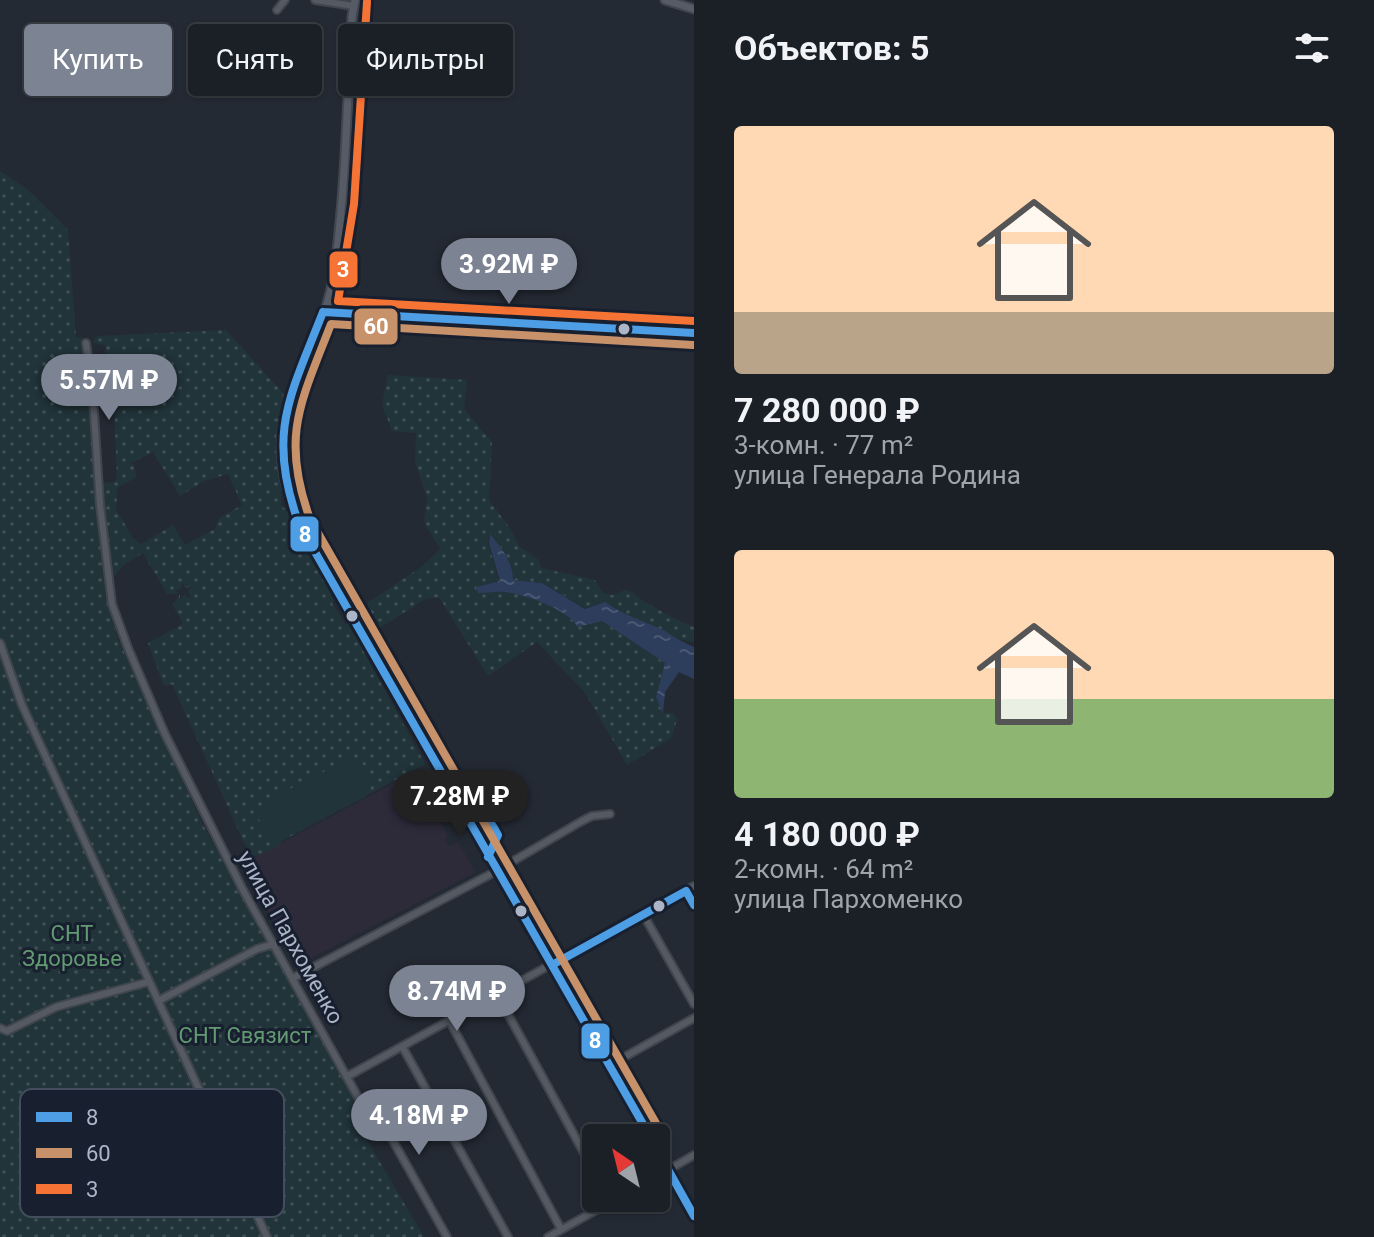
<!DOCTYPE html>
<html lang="ru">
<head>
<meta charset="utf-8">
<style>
  body { margin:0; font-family:Roboto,sans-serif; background:#282d33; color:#f1f3f6; height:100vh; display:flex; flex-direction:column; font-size:30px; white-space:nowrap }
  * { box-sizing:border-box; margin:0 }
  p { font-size:26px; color:#a0a3a7 }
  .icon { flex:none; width:44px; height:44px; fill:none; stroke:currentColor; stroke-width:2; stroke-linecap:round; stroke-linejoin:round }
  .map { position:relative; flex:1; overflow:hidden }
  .sheet { display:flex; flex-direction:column; background:#1b2027; width:680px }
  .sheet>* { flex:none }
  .top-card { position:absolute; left:24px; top:24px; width:550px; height:72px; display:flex; gap:16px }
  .needle { width:52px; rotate:325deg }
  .buttons { position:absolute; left:582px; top:1124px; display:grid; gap:16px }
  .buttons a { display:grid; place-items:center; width:88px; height:88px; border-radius:8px; background:#1b2027; box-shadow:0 2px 6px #0004,0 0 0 2px #393e44; font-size:40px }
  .price { position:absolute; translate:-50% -68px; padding:0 18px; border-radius:28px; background:#7c8494; color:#fff; font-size:26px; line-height:52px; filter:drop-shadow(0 2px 4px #0008) }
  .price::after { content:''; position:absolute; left:50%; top:48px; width:24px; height:18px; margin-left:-12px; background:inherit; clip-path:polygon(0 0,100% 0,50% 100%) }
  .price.on { background:#222; color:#fff }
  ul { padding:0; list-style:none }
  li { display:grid; align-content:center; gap:16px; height:424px; padding:0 40px }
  li span { display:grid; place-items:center; height:248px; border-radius:8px; color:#555 }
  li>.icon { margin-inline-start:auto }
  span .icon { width:144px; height:144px; fill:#fffc; stroke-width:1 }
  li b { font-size:34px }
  h2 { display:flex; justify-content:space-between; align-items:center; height:96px; padding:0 40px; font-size:34px }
  .tag { padding:0 28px; border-radius:8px; background:#1b2027; box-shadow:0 2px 6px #0004,0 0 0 2px #393e44; font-size:28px; line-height:72px }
  .tag.on { background:#7c8494; color:#fff }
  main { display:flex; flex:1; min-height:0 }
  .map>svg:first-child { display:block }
  .medical { fill:#2d2b3a }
  .green { fill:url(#green-dots); fill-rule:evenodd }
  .pitch { fill:#21343a }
  .water { fill:url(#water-ripples) }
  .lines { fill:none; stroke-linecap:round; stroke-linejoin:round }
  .minor-casing { stroke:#41454d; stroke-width:10 }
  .major-casing { stroke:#414751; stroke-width:11 }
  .minor { stroke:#545962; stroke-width:6 }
  .major { stroke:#565b65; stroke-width:7 }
  .bus-1-casing { stroke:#18202f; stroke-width:14 }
  .bus-2-casing { stroke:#18202f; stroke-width:14 }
  .bus-3-casing { stroke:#18202f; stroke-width:14 }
  .bus-1 { stroke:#4d9ee5; stroke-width:8 }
  .bus-2 { stroke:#c7916a; stroke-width:8 }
  .bus-3 { stroke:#f57335; stroke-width:8 }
  .bus-dot { fill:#acb5c7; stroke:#18202f; stroke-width:3 }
  .labels { text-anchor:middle; stroke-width:6; stroke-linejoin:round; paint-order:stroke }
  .park-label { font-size:22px; fill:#629a72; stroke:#18202f }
  .street-label { font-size:22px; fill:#acb5c7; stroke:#18202f }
  .key { fill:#18202f; stroke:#444d5d; stroke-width:2 }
  .key-label { font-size:22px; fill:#acb5c7 }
  .line-badge { stroke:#18202f; stroke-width:3 }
  .badge-label { font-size:22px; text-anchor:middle; font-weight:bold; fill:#fff }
</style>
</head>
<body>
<main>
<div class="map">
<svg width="694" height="1237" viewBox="0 0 694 1237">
  <defs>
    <pattern id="green-dots" width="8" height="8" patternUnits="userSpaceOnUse" patternTransform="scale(2)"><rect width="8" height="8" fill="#21343a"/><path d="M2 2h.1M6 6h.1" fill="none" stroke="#3f4f55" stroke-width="1.8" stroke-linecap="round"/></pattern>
    <pattern id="water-ripples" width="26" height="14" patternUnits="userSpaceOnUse" patternTransform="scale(2)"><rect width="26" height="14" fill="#2d3e5d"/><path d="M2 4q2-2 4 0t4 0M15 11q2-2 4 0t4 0" fill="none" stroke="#495873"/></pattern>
  </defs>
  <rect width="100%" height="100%" fill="#242a34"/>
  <!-- medical -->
  <path class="medical" d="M413 773 448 836 445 839 449 846 458 842 476 872 298 965 255 888 251 859Z"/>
  <!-- green -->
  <path class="green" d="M0 171 28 190 68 230 76 337H82L90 387 98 515 106 595 118 639 201 821 342 1078 375 1129 364 1135 424 1237H0Z
    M226 330 284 394C279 416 274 438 276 460 277 475 283 489 281 505L288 512 335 595 332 603 345 624 348 623 425 764 282 841 279 846 251 858 172 684 167 686 163 684 148 643 183 624 173 605 180 594V600L184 595 191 598 188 591 192 586 185 588 182 582 181 589 175 590 179 593 167 594 143 553 122 566 115 576 112 573 101 483 115 482 117 478 112 355H106L105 345 93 343 97 336ZM153 452 180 496 204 481 228 474 242 505 219 518 215 529 185 545 173 525 141 544 133 538 116 509 118 487 137 477 133 464H129Z
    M388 375 467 380 464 409 492 442 489 500 509 527 520 547 539 560 541 568 595 580 603 593 612 595 626 590C636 593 639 599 647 603 663 612 677 621 694 627V642C678 641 672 634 658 628 639 619 623 614 605 602L585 608 543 583 513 580C514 562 501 546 489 535L488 543 499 581 476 587 478 593C486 593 495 591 504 592 523 594 569 609 577 627L602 621 665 663 656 697 663 713H674L677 720 671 738 627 765 586 694 537 642 488 676 439 597 425 599 380 628 366 604 421 567 440 549 424 522 427 498 415 462 416 433 392 431 382 405Z"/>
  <!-- pitch -->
  <path class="pitch" d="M345 761 361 763 366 767 373 778 370 791 365 797 284 838 278 839 265 833 259 819 266 801Z"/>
  <!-- water -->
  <path class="water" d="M490 534C501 548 513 561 513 580L542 583 585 609 605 602C624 615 638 619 659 628 671 634 681 642 694 647V679L679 672 665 692 663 713 656 697 665 663 602 621 577 627C569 609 523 594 504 592 496 591 487 593 478 593L476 587 500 581 489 543Z"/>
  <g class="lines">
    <!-- minor casing -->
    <g class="minor-casing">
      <path id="minor" d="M315 0 354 6
        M277 10 285 0
        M323 312 479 319 694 333
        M86 343 92 382 100 505 112 604 128 648 165 734 243 890 359 1099 392 1139 447 1237
        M0 643 22 705 267 1237
        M686 891 694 905
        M643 914 694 1004
        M293 978 489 875 582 821 592 816 610 814
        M497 994 596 1175
        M158 1001 257 949 274 944
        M449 1020 561 1229
        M0 1028 7 1031 56 1007 148 982
        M402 1046 508 1237
        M610 1065 694 1018
        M348 1076 694 886
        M656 1177 694 1155
        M548 1237 618 1198"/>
    </g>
    <!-- major casing -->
    <g class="major-casing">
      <path id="major" d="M355 0 352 17C347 100 346 184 335 267 321 371 248 408 299 524L651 1138
        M665 0 694 9
        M656 1148 694 1216"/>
    </g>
    <!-- minor -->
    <use href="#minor" class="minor"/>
    <!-- major -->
    <use href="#major" class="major"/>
    <!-- bus-1 casing -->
    <g class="bus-1-casing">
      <path id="bus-1" d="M323 312C290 396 266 434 299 524L651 1138
        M323 312 694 333
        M458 803C479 803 489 818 498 835L488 857
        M552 965 686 891 694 905
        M656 1148 694 1216"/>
    </g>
    <!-- bus-2 casing -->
    <g class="bus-2-casing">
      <path id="bus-2" d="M661 1132 310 519C280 436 301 402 331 324L693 345"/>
    </g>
    <!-- bus-3 casing -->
    <g class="bus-3-casing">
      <path id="bus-3" d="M367 2 354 204 338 301 694 321"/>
    </g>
    <!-- bus-1 -->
    <use href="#bus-1" class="bus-1"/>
    <!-- bus-2 -->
    <use href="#bus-2" class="bus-2"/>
    <!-- bus-3 -->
    <use href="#bus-3" class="bus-3"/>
  </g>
  <!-- markers -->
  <g class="bus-dot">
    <circle cx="624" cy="329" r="7"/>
    <circle cx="352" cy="616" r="7"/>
    <circle cx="659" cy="906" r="7"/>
    <circle cx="521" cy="911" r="7"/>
  </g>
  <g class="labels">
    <!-- park labels -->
    <g class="park-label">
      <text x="72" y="941">СНТ<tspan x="72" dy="25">Здоровье</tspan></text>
      <text x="245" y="1043">СНТ Связист</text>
    </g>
    <!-- street labels -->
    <g class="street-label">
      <text transform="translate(291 937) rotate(61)" y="8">улица Пархоменко</text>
    </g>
  </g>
  <!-- legend -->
  <rect x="20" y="1089" width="264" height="128" rx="12" class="key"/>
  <rect x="36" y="1112" width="36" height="10" fill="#4d9ee5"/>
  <rect x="36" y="1148" width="36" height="10" fill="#c7916a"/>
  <rect x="36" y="1184" width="36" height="10" fill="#f57335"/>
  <g class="key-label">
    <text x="86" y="1125">8</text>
    <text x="86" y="1161">60</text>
    <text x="86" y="1197">3</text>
  </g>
  <g class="line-badge">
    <rect x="328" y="250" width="31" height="39" rx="8" fill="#f57335"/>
    <rect x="353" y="307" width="46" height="39" rx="8" fill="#c7916a"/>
    <rect x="289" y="515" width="31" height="38" rx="8" fill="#4d9ee5"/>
    <rect x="580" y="1022" width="31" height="38" rx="8" fill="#4d9ee5"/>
  </g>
  <g class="badge-label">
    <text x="343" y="277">3</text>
    <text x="376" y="334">60</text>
    <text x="305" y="542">8</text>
    <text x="595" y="1048">8</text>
  </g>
</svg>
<div class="buttons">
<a><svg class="needle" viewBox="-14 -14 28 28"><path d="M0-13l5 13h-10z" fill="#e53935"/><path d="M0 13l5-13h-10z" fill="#a0a3a7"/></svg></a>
</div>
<b class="price" style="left:509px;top:306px">3.92M ₽</b>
<b class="price" style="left:109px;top:422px">5.57M ₽</b>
<b class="price on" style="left:460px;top:838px">7.28M ₽</b>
<b class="price" style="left:457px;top:1033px">8.74M ₽</b>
<b class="price" style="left:419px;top:1157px">4.18M ₽</b>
<div class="top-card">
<a class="tag on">Купить</a>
<a class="tag">Снять</a>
<a class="tag">Фильтры</a>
</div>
</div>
<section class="sheet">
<h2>Объектов: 5<svg class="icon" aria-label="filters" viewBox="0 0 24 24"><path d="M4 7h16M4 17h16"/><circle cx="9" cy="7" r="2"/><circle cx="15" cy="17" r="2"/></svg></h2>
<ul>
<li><span style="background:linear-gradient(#ffd9b3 75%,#b9a48a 0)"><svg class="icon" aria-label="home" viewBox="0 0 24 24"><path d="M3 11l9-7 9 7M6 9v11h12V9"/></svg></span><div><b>7 280 000 ₽</b><p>3-комн. · 77 m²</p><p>улица Генерала Родина</p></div></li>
<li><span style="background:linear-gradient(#ffd9b3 60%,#8fb573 0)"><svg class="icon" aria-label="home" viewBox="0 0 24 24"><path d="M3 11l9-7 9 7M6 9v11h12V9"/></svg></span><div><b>4 180 000 ₽</b><p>2-комн. · 64 m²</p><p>улица Пархоменко</p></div></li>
</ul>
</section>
</main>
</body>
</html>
